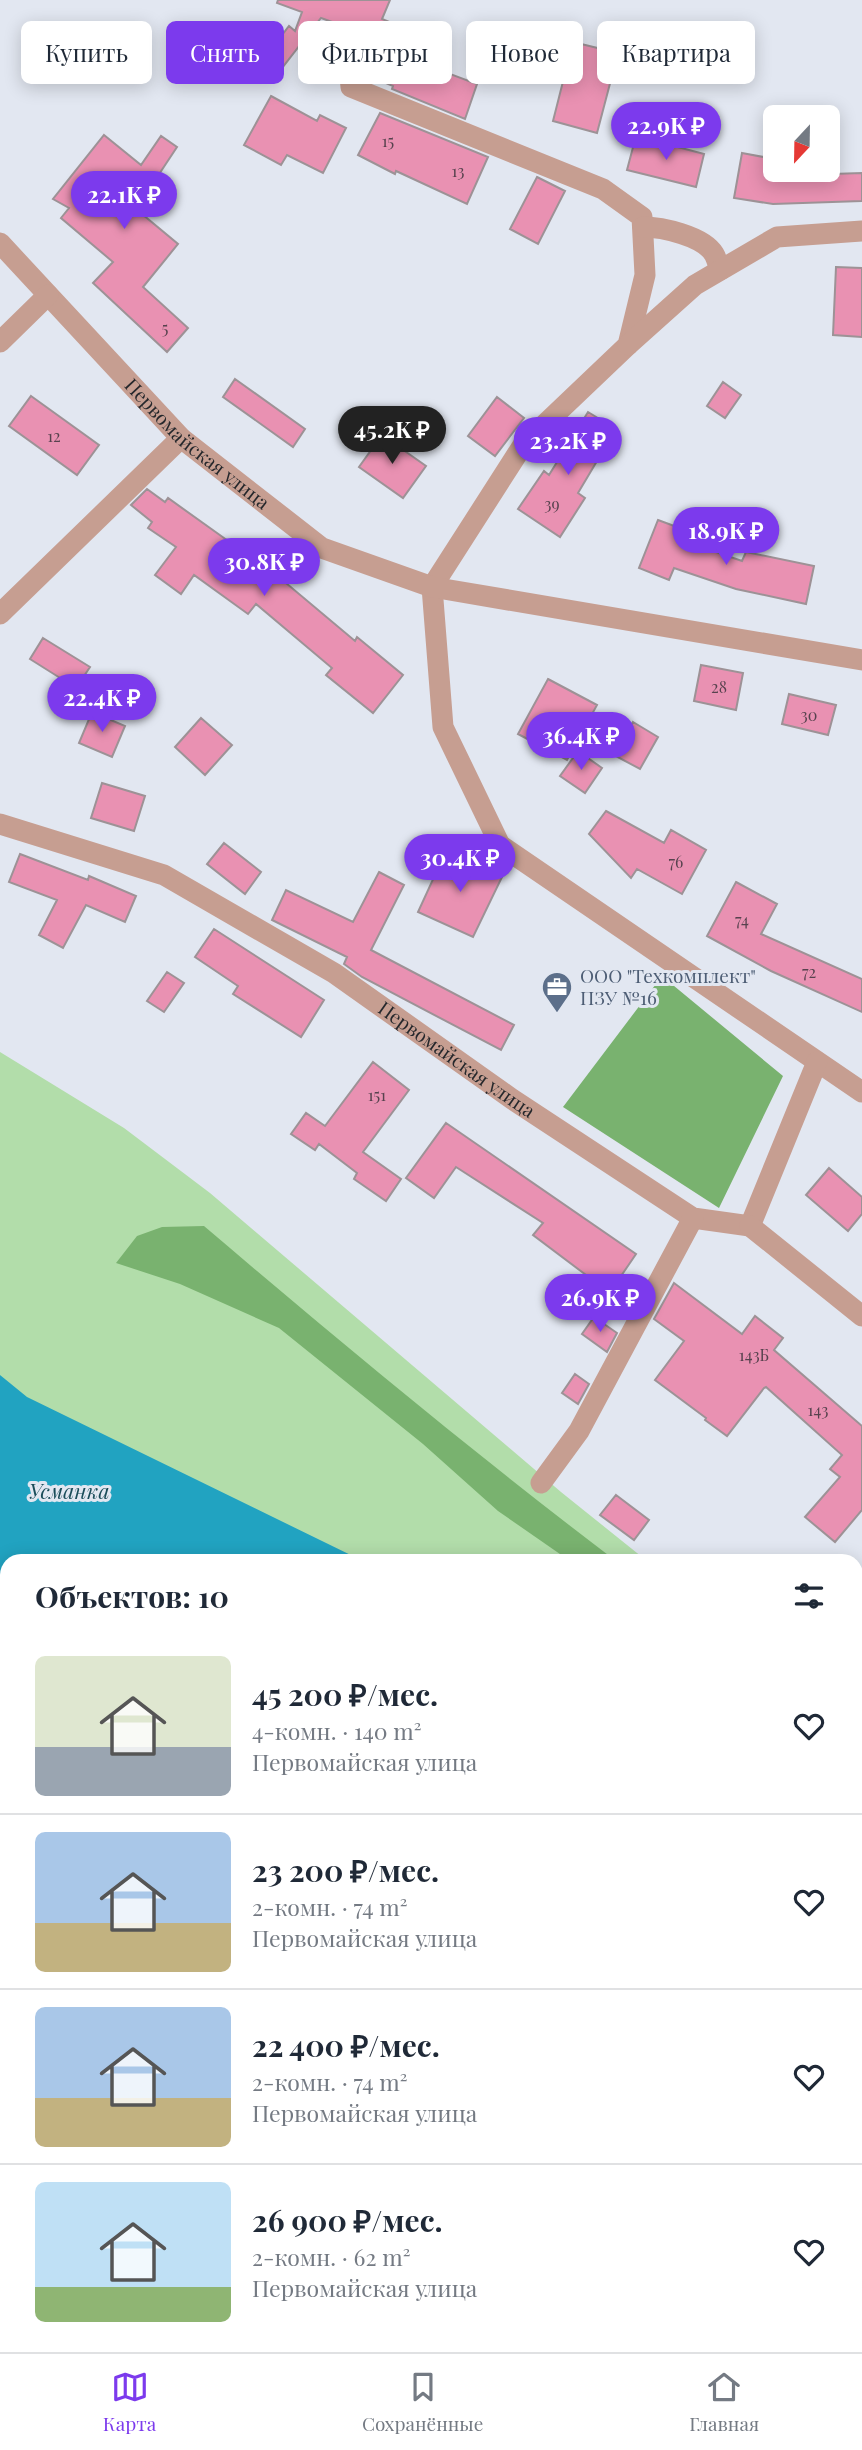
<!DOCTYPE html>
<html lang="ru">
<head>
<meta charset="utf-8">
<style>
  body { margin:0; font-family:"Playfair Display",serif; background:#f2f2f3; color:#1f2937; height:100vh; display:flex; flex-direction:column; font-size:26px; white-space:nowrap }
  * { box-sizing:border-box; margin:0 }
  p { font-size:23px; color:#747a83 }
  .icon { flex:none; width:38px; height:38px; fill:none; stroke:currentColor; stroke-width:2; stroke-linecap:round; stroke-linejoin:round }
  .map { position:relative; flex:1; overflow:hidden }
  .details { position:absolute; left:0px; top:1554px; width:863px; height:798px; display:flex; flex-direction:column; background:#fff; border-radius:21px 21px 0 0; box-shadow:0 4px 18px #0003 }
  .details>* { flex:none }
  .hud { position:absolute; left:21px; top:21px; width:821px; height:63px; display:flex; gap:14px }
  .needle { width:46px; rotate:202deg }
  .buttons { position:absolute; left:763px; top:105px; display:grid; gap:14px }
  .buttons a { display:grid; place-items:center; width:77px; height:77px; border-radius:10px; background:#fff; box-shadow:0 4px 18px #0003; font-size:35px }
  .price { position:absolute; translate:-50% -60px; padding:0 16px; border-radius:24px; background:#7c3aed; color:#fff; font-size:23px; line-height:46px; filter:drop-shadow(0 2px 4px #0008) }
  .price::after { content:''; position:absolute; left:50%; top:42px; width:21px; height:16px; margin-left:-10px; background:inherit; clip-path:polygon(0 0,100% 0,50% 100%) }
  .price.active { background:#222; color:#fff }
  ul { padding:0; list-style:none }
  li { display:flex; align-items:center; gap:21px; height:175px; padding:0 35px }
  li+li { border-top:2px solid #e0e1e3 }
  li span { display:grid; place-items:center; flex:none; width:196px; height:140px; border-radius:10px; color:#555 }
  li>.icon { margin-inline-start:auto }
  span .icon { width:84px; height:84px; fill:#fffc; stroke-width:1 }
  li b { font-size:30px }
  h2 { display:flex; justify-content:space-between; align-items:center; height:84px; padding:0 35px; font-size:30px }
  .pill { padding:0 24px; border-radius:10px; background:#fff; box-shadow:0 4px 18px #0003; font-size:24px; line-height:63px }
  .pill.active { background:#7c3aed; color:#fff }
  .tab-bar { display:flex; justify-content:space-around; align-items:center; height:98px; border-top:2px solid #e0e1e3; background:#fff; font-size:19px; color:#747a83 }
  .tab-bar a { display:grid; justify-items:center; gap:4px }
  .tab-bar .active { color:#7c3aed }
  .map>svg:first-child { display:block }
  .green { fill:#b2ddaa }
  .forest { fill:#79b26f }
  .water { fill:#21a3c1 }
  .building { fill:#e991b2; stroke:#9d9296; stroke-width:2 }
  .lines { fill:none; stroke-linecap:round; stroke-linejoin:round }
  .street { stroke:#c69e91; stroke-width:21 }
  .labels { text-anchor:middle; stroke-width:6; stroke-linejoin:round; paint-order:stroke }
  .number-label { font-size:16px; fill:#57424e }
  .street-label { font-size:19px; fill:#26282c; stroke:#e2e7f1 }
  .service-label { font-size:19px; fill:#4e5e75; stroke:#e2e7f1; text-anchor:start }
  .water-label { font-size:21px; font-style:italic; fill:#1a4c59; stroke:#e2e7f1 }
</style>
</head>
<body>
<div class="map">
<svg width="862" height="2352" viewBox="0 0 862 2352">
  <rect width="100%" height="100%" fill="#e2e7f1"/>
  <!-- green -->
  <path class="green" d="M0 1052 124 1128 210 1193 561 1492 647 1561H7V1728L0 1724Z
    M856 1699 862 1704V2352H814L812 2345H856Z"/>
  <!-- forest -->
  <path class="forest" d="M662 976 783 1076 719 1208 563 1107Z
    M204 1226C339 1341 475 1454 616 1561H570L498 1511 423 1444 279 1328 180 1284 116 1263 137 1236 162 1227Z
    M0 2278 7 2282V2345H33L28 2352H0Z"/>
  <!-- water -->
  <path class="water" d="M0 1375 27 1397 363 1561H7V1612L0 1609Z
    M856 1788 862 1793V2193L856 2186Z"/>
  <!-- building -->
  <path class="building" d="M278 0H390L382 19 440 43 434 58 413 51 410 59 477 84 465 119 392 89 393 86 365 74 380 39 321 18 282 68 266 56 289 26 295 31 302 12 277 3Z
    M573 42 618 53 597 133 553 121Z
    M271 96 317 121 320 115 346 128 323 173 287 155 281 165 244 145Z
    M380 113 488 157 467 204 396 171 395 174 358 155Z
    M104 135 141 165 161 136 177 147 136 209 178 244 143 287 188 328 167 352 93 283 113 262 61 218 69 208 53 199Z
    M636 136 704 154 696 187 627 170Z
    M742 153 774 159 771 176 862 173V201L773 204 734 198Z
    M537 177 565 191 538 244 510 229Z
    M836 267 862 268V337L833 335Z
    M235 379 305 429 293 447 223 397Z
    M723 382 741 395 725 418 707 406Z
    M31 396 99 445 77 475 9 426Z
    M497 397 524 418 495 456 468 436Z
    M588 412 616 429 578 493 585 498 560 537 518 509 544 471 549 475Z
    M382 435 426 466 403 498 359 467Z
    M147 489 165 502 168 498 280 578 355 641 357 637 403 675 373 713 326 675 332 668 256 604 248 614 194 575 181 594 155 575 176 547 148 528 152 522 131 505Z
    M658 520 688 531 684 541 742 561 746 552 814 566 806 604 736 589 674 568 669 580 639 568Z
    M43 638 90 667 76 688 30 659Z
    M701 665 743 673 736 710 694 701Z
    M548 679 597 705 567 760 518 734Z
    M789 694 836 705 828 735 782 724Z
    M92 712 125 726 112 757 79 743Z
    M201 718 232 745 205 775 175 747Z
    M633 722 658 737 640 769 614 755Z
    M578 751 602 768 585 793 560 776Z
    M102 783 145 796 134 831 91 818Z
    M606 811 664 843 671 830 706 850 682 894 637 869 631 878 589 834Z
    M224 843 261 872 245 894 207 864Z
    M446 851 502 877 473 937 418 912Z
    M20 854 88 880 89 876 136 896 125 922 86 905 63 948 39 935 57 900 9 882Z
    M379 872 404 885 371 950 514 1025 501 1050 362 977 344 964 347 957 272 920 286 890 353 922Z
    M736 882 777 904 761 934 862 979V1012L771 971 707 936Z
    M214 929 324 1000 301 1037 233 994 238 986 195 957Z
    M167 972 184 983 164 1012 147 1001Z
    M373 1062 409 1090 363 1152 401 1179 386 1201 354 1179 357 1173 319 1144 315 1150 291 1134 306 1113 325 1126Z
    M446 1123 636 1254 619 1279 625 1284 611 1302 586 1284 590 1278 533 1235 543 1223 456 1167 434 1198 406 1178Z
    M829 1168 862 1197V1214L848 1231 806 1195Z
    M674 1283 742 1334 755 1316 783 1338 774 1350 862 1426V1510L835 1542 805 1517 840 1477 830 1469 842 1455 766 1387 764 1388 727 1436 705 1420 706 1418 655 1380 684 1341 654 1319Z
    M594 1317 617 1333 607 1352 582 1334Z
    M575 1374 589 1384 578 1404 562 1393Z
    M616 1495 649 1520 634 1540 600 1515Z"/>
  <g class="lines">
    <!-- street -->
    <g class="street">
      <path d="M349 66 351 87 603 189 642 217 645 275 628 345 523 445 432 587 443 727 500 845 862 1092"/>
      <path d="M643 227C662 227 703 236 714 254 717 259 718 265 720 270"/>
      <path id="s1" d="M0 243 181 438 322 548 432 587 862 660"/>
      <path d="M0 342 48 295"/>
      <path d="M628 345 695 285 777 237 862 231"/>
      <path d="M0 614 181 438"/>
      <path id="s2" d="M0 824 164 875 334 973 512 1099 693 1218 750 1226 817 1062"/>
      <path d="M750 1226 862 1316"/>
      <path d="M541 1483 579 1431 693 1218"/>
      <path d="M0 1910 7 1912"/>
      <path d="M0 2256 7 2259"/>
      <path d="M129 2345 135 2352"/>
      <path d="M769 2345 778 2352"/>
    </g>
  </g>
  <!-- icons -->
  <defs>
    <g id="office-pin" transform="scale(1.575)"><path d="M0 17L-7.5 6A9.5 9.5 0 1 1 7.5 6Z" fill="#5c6f8a" stroke="#e2e7f1"/><path d="M-6-3h4V-5.5h4V-3h4V5H-6ZM-1-4.5V-3h2v-1.5ZM-6 0V1H6V0Z" fill="#fff"/></g>
  </defs>
  <g fill-rule="evenodd">
    <use href="#office-pin" x="557" y="987"/>
  </g>
  <g class="labels">
    <!-- number labels -->
    <g class="number-label">
      <text x="388" y="147">15</text>
      <text x="458" y="177">13</text>
      <text x="165" y="334">5</text>
      <text x="54" y="442">12</text>
      <text x="552" y="510">39</text>
      <text x="719" y="693">28</text>
      <text x="809" y="721">30</text>
      <text x="676" y="868">76</text>
      <text x="742" y="926">74</text>
      <text x="809" y="978">72</text>
      <text x="377" y="1101">151</text>
      <text x="754" y="1361">143Б</text>
      <text x="818" y="1416">143</text>
    </g>
    <!-- street labels -->
    <g class="street-label">
      <text dy="7" stroke="none"><textPath href="#s1" startOffset="282">Первомайская улица</textPath></text>
      <text dy="7" stroke="none"><textPath href="#s2" startOffset="518">Первомайская улица</textPath></text>
    </g>
    <!-- service labels -->
    <g class="service-label">
      <text x="580" y="983">ООО "Техкомплект"<tspan x="580" dy="22">ПЗУ №16</tspan></text>
    </g>
    <!-- water labels -->
    <g class="water-label">
      <text x="69" y="1499">Усманка</text>
    </g>
  </g>
</svg>
<div class="buttons">
<a><svg class="needle" viewBox="-14 -14 28 28"><path d="M0-13l5 13h-10z" fill="#e53935"/><path d="M0 13l5-13h-10z" fill="#747a83"/></svg></a>
</div>
<b class="price" style="left:666px;top:162px">22.9K ₽</b>
<b class="price" style="left:124px;top:231px">22.1K ₽</b>
<b class="price active" style="left:392px;top:466px">45.2K ₽</b>
<b class="price" style="left:568px;top:477px">23.2K ₽</b>
<b class="price" style="left:726px;top:567px">18.9K ₽</b>
<b class="price" style="left:264px;top:598px">30.8K ₽</b>
<b class="price" style="left:102px;top:734px">22.4K ₽</b>
<b class="price" style="left:581px;top:772px">36.4K ₽</b>
<b class="price" style="left:460px;top:894px">30.4K ₽</b>
<b class="price" style="left:600px;top:1334px">26.9K ₽</b>
<div class="hud">
<a class="pill">Купить</a>
<a class="pill active">Снять</a>
<a class="pill">Фильтры</a>
<a class="pill">Новое</a>
<a class="pill">Квартира</a>
</div>
<section class="details">
<h2>Объектов: 10<svg class="icon" aria-label="filters" viewBox="0 0 24 24"><path d="M4 7h16M4 17h16"/><circle cx="9" cy="7" r="2"/><circle cx="15" cy="17" r="2"/></svg></h2>
<ul>
<li><span style="background:linear-gradient(#dfe7d0 65%,#9aa5b1 0)"><svg class="icon" aria-label="home" viewBox="0 0 24 24"><path d="M3 11l9-7 9 7M6 9v11h12V9"/></svg></span><div><b>45 200 ₽/мес.</b><p>4-комн. · 140 m²</p><p>Первомайская улица</p></div><svg class="icon" aria-label="heart" viewBox="0 0 24 24"><path d="M12 20l-8-8c-3-5 5-10 8-4 3-6 11-1 8 4z"/></svg></li>
<li><span style="background:linear-gradient(#a9c7e8 65%,#c2b280 0)"><svg class="icon" aria-label="home" viewBox="0 0 24 24"><path d="M3 11l9-7 9 7M6 9v11h12V9"/></svg></span><div><b>23 200 ₽/мес.</b><p>2-комн. · 74 m²</p><p>Первомайская улица</p></div><svg class="icon" aria-label="heart" viewBox="0 0 24 24"><path d="M12 20l-8-8c-3-5 5-10 8-4 3-6 11-1 8 4z"/></svg></li>
<li><span style="background:linear-gradient(#a9c7e8 65%,#c2b280 0)"><svg class="icon" aria-label="home" viewBox="0 0 24 24"><path d="M3 11l9-7 9 7M6 9v11h12V9"/></svg></span><div><b>22 400 ₽/мес.</b><p>2-комн. · 74 m²</p><p>Первомайская улица</p></div><svg class="icon" aria-label="heart" viewBox="0 0 24 24"><path d="M12 20l-8-8c-3-5 5-10 8-4 3-6 11-1 8 4z"/></svg></li>
<li><span style="background:linear-gradient(#bfe0f5 75%,#8fb573 0)"><svg class="icon" aria-label="home" viewBox="0 0 24 24"><path d="M3 11l9-7 9 7M6 9v11h12V9"/></svg></span><div><b>26 900 ₽/мес.</b><p>2-комн. · 62 m²</p><p>Первомайская улица</p></div><svg class="icon" aria-label="heart" viewBox="0 0 24 24"><path d="M12 20l-8-8c-3-5 5-10 8-4 3-6 11-1 8 4z"/></svg></li>
</ul>
</section>
</div>
<nav class="tab-bar">
<a class="active"><svg class="icon" aria-label="map" viewBox="0 0 24 24"><path d="M3 6l6-2 6 2 6-2v14l-6 2-6-2-6 2zM9 4v14M15 6v14"/></svg>Карта</a>
<a><svg class="icon" aria-label="saved" viewBox="0 0 24 24"><path d="M7 4h10v16l-5-4-5 4z"/></svg>Сохранённые</a>
<a><svg class="icon" aria-label="home" viewBox="0 0 24 24"><path d="M3 11l9-7 9 7M6 9v11h12V9"/></svg>Главная</a>
</nav>
</body>
</html>
